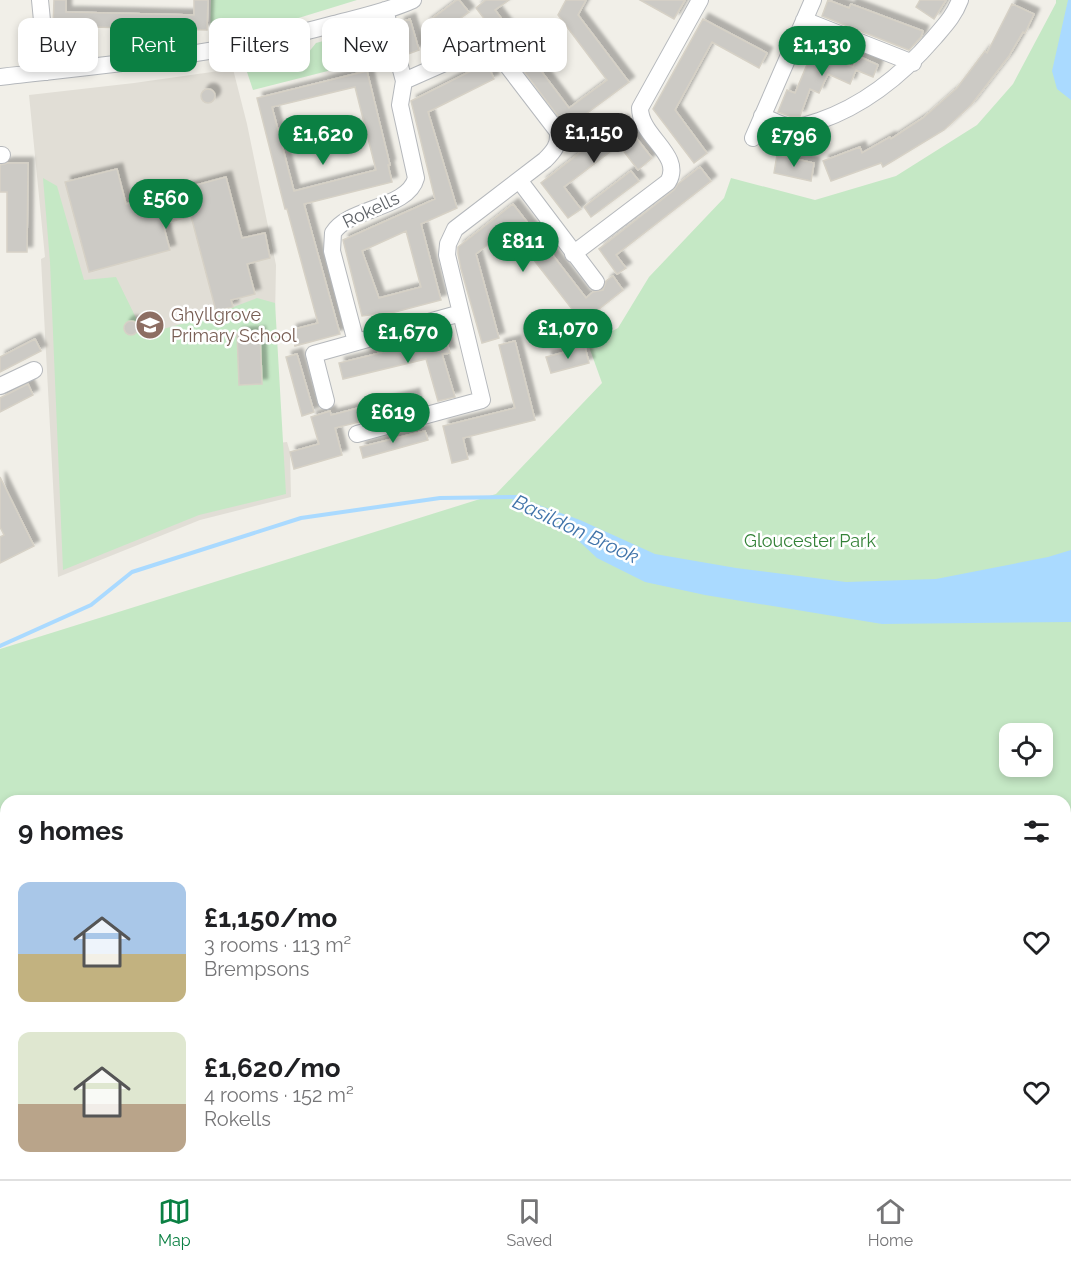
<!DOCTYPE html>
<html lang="en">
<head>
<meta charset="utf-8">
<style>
  body { margin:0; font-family:Raleway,sans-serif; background:#f2f2f2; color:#202124; height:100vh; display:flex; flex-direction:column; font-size:22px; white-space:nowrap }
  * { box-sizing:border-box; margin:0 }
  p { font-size:20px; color:#757577 }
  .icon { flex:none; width:33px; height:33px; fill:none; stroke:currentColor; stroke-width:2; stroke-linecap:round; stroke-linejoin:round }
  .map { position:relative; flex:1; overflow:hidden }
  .details { position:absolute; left:0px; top:795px; width:1071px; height:384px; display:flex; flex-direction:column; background:#fff; border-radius:18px 18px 0 0; box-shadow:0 3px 9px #0003 }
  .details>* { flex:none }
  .banner { position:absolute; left:18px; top:18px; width:600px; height:54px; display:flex; gap:12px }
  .buttons { position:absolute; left:999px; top:723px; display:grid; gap:12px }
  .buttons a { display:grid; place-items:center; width:54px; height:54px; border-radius:12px; background:#fff; box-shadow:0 3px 9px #0003; font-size:30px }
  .price { position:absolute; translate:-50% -51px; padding:0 14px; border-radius:21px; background:#0b8043; color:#fff; font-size:20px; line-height:39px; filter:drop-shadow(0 2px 3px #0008) }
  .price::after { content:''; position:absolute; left:50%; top:36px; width:18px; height:14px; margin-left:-9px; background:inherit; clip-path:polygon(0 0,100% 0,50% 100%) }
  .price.current { background:#222; color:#fff }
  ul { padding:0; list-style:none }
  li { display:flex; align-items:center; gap:18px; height:150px; padding:0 18px }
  li span { display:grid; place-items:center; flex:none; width:168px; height:120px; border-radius:12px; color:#555 }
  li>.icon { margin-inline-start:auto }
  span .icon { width:72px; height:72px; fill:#fffc; stroke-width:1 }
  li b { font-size:26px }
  h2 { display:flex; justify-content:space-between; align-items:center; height:72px; padding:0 18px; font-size:26px }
  .tag { padding:0 21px; border-radius:12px; background:#fff; box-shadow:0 3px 9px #0003; font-size:21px; line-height:54px }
  .tag.current { background:#0b8043; color:#fff }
  .dock { display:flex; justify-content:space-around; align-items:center; height:84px; border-top:2px solid #e0e0e0; background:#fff; font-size:16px; color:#757577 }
  .dock a { display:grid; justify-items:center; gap:3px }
  .dock .current { color:#0b8043 }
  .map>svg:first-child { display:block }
  .education { fill:#e1ded6 }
  .green { fill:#c5e8c5; fill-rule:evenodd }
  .water { fill:#aadaff }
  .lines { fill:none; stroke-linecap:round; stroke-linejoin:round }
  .stream { stroke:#aadaff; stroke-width:4 }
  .building { fill:#cccac5; stroke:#d6d1c6; stroke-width:1.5; fill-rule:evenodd; filter:url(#shadow) }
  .minor-casing { stroke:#b5b8bc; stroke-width:18 }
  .minor { stroke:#fff; stroke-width:16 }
  .labels { text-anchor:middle; stroke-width:5; stroke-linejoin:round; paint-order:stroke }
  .street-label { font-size:18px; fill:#5f6368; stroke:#fff }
  .education-label { font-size:18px; fill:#785e54; stroke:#fff; text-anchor:start }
  .park-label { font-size:18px; fill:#348238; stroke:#fff }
  .water-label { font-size:20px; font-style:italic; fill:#4174aa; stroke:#fff }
</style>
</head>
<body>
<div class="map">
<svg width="1071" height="1179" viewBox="0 0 1071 1179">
  <defs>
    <filter id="shadow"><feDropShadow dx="5.5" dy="-5.5" stdDeviation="1.5" flood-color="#0004"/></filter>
  </defs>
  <rect width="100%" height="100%" fill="#f1efe8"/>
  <!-- education -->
  <path class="education" d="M233 69 247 124 276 265 275 317 245 447 287 442 290 452 291 497 200 520 58 577 41 259 45 257 29 95 134 83Z"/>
  <!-- green -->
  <path class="green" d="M211 0H357L279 24 210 37Z
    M1056 0H1071V1179H0V649L496 494 602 383 588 344 618 328 649 277 724 198 731 178 815 200 896 176 977 125 1013 84 1056 3ZM1010 734H1042V766H1010ZM6 801H1065V1173H6Z
    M364 30 368 31 375 59 253 90 244 63 250 64 308 53 316 43Z
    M43 178 57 186 84 280 116 277 136 318 141 335 207 317 257 298 275 303 286 494 199 515 63 570 50 262Z"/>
  <!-- water -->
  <path class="water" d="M1068 0H1071V100L1057 89 1052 71Z
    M514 496 580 520 655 554 736 568 846 582 936 579 1048 557 1071 550V622L882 624 705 595 645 582 597 558 551 515 532 507 512 502Z"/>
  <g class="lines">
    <!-- stream -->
    <path class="stream" d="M0 646 91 605 132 572 301 518 440 498 517 497"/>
  </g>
  <!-- building -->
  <path class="building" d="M54 0H66V12L194 15V0H208L207 30 53 26Z
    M457 0H459L469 12 435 37 425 24Z
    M486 0H509L495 10 569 108 607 80 558 15 566 0H586L578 15 629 82 567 128 476 8Z
    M640 0H685L674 19Z
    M828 0 849 8 851 4 923 31 921 37 909 50 822 16Z
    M920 0H946L934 19 916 7Z
    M1012 4 1034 14 1025 33 1023 32 1009 56 971 105 944 130 883 167 881 163 831 181 823 161 860 147 862 153 890 137 891 139 923 118 957 88 985 51 987 53Z
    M410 19 419 50 408 54 399 23Z
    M703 19 767 53 759 68 712 42 675 110 707 153 694 163 653 109Z
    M817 41 838 50 834 59 853 67 858 56 878 65 873 77 856 70 850 84 828 74 819 93 810 89 800 116H790L778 112 787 90 795 93Z
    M487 63 494 79 428 112 457 208 421 224 441 300 395 312 362 316 343 240 435 199 411 101ZM406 231 421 287 379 298 362 251Z
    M367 71 390 165H388L392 182 304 204 340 334 295 346 291 330 318 323 287 209H285L257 98ZM355 87 376 170 294 191 272 107Z
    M201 96a7 7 0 1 1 14 0a7 7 0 1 1-14 0Z
    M622 120 652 158 638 170 619 145 564 187 581 209 568 218 541 183Z
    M777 155 814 163 811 181 774 173Z
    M8 163H28L27 252H7V192H0V165Z
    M700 167 711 181 616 255 626 268 617 274 599 249 674 190 678 184Z
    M117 169 126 204 226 177 242 238 265 233 270 258 247 264 255 294 231 300 233 307 216 311 191 216 163 224 170 250 89 272 65 182Z
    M631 171 639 181 591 217 584 207Z
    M513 204 586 298 593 292 603 290 606 281 613 276 623 290 580 324 569 311 572 309 509 228 476 254 499 338 482 343 461 269 458 254V247Z
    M124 328a7 7 0 1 1 14 0a7 7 0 1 1-14 0Z
    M260 332 262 384 239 385 237 333Z
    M445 337 450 353 442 354 455 397 438 401 426 359 343 379 339 363Z
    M35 339 41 351 0 372V357Z
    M515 341 535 420 463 438 468 459 452 463 443 426 515 408 499 345Z
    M585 347 589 363 551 373 546 357Z
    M297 354 314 412 302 416 286 357Z
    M28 384 33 395 0 412V398Z
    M414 394 417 407 335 428 342 455 294 469 290 452 319 444 311 417 330 411 331 415Z
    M425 431 428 440 363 458 360 447Z
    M0 477 34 546 0 563V537L4 535 0 527Z"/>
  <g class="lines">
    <!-- minor casing -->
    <g class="minor-casing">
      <path id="minor" d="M40 0 47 72
        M804 20 913 63
        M0 77C114 64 223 55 334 24 361 17 389 11 413 0
        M762 116C770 119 783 127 792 127 801 128 811 123 819 121 865 105 903 74 934 38 945 25 954 16 960 0
        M753 138 813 0
        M0 155H2
        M519 180 596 282
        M573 254 668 182C684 155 640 137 640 108L700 0
        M356 342 332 251 333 233C349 207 408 209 416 178L400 105 404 81 385 10
        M0 386 34 370
        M326 401 314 354 461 313
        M357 434 482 400 447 255 448 244 455 229 545 160C554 151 559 145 558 132L490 43 404 81"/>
    </g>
    <!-- minor -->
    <use href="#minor" class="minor"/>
  </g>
  <!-- icons -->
  <defs>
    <g id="school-disc" transform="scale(1.5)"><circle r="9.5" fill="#8d6e63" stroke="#fff"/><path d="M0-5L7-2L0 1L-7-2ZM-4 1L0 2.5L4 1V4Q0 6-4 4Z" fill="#fff"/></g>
  </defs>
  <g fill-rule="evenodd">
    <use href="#school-disc" x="150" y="325"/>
  </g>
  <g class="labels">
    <!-- street labels -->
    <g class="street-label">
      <text transform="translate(371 210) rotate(-26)" y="6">Rokells</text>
    </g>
    <!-- education labels -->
    <g class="education-label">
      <text x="171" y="321">Ghyllgrove<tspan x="171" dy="21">Primary School</tspan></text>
    </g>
    <!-- park labels -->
    <g class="park-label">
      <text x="810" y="547">Gloucester Park</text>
    </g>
    <!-- water labels -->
    <g class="water-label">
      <text transform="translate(576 529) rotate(25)" y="7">Basildon Brook</text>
    </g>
  </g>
</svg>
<div class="buttons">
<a><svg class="icon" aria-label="locate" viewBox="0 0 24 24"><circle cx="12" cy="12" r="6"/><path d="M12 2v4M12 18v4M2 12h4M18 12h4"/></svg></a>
</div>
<b class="price" style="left:822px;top:77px">£1,130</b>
<b class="price current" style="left:594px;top:164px">£1,150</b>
<b class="price" style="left:323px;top:166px">£1,620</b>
<b class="price" style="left:794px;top:168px">£796</b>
<b class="price" style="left:166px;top:230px">£560</b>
<b class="price" style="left:523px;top:273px">£811</b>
<b class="price" style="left:568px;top:360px">£1,070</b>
<b class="price" style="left:408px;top:364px">£1,670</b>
<b class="price" style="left:393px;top:444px">£619</b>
<div class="banner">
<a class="tag">Buy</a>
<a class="tag current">Rent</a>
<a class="tag">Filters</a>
<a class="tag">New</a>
<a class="tag">Apartment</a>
</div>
<section class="details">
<h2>9 homes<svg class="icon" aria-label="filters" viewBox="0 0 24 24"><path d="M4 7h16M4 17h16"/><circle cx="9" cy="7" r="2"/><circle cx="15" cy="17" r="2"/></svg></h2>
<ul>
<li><span style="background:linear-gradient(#a9c7e8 60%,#c2b280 0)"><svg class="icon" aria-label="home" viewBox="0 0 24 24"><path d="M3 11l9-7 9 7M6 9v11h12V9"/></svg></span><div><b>£1,150/mo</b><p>3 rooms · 113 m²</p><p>Brempsons</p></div><svg class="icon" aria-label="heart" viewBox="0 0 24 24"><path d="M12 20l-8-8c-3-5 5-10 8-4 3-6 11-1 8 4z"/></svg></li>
<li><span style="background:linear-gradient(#dfe7d0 60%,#b9a48a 0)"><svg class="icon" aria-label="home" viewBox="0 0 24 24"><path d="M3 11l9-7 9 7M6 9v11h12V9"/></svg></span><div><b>£1,620/mo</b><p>4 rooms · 152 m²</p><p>Rokells</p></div><svg class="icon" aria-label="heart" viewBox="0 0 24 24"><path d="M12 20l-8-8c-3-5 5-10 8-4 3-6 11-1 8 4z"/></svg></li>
</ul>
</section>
</div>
<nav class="dock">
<a class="current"><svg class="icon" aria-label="map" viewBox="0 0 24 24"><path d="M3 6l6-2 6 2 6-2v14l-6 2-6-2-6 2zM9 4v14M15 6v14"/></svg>Map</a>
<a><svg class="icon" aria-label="saved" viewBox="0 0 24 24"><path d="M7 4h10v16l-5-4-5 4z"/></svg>Saved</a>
<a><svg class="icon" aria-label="home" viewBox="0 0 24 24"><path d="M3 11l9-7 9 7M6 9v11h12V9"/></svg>Home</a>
</nav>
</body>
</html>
